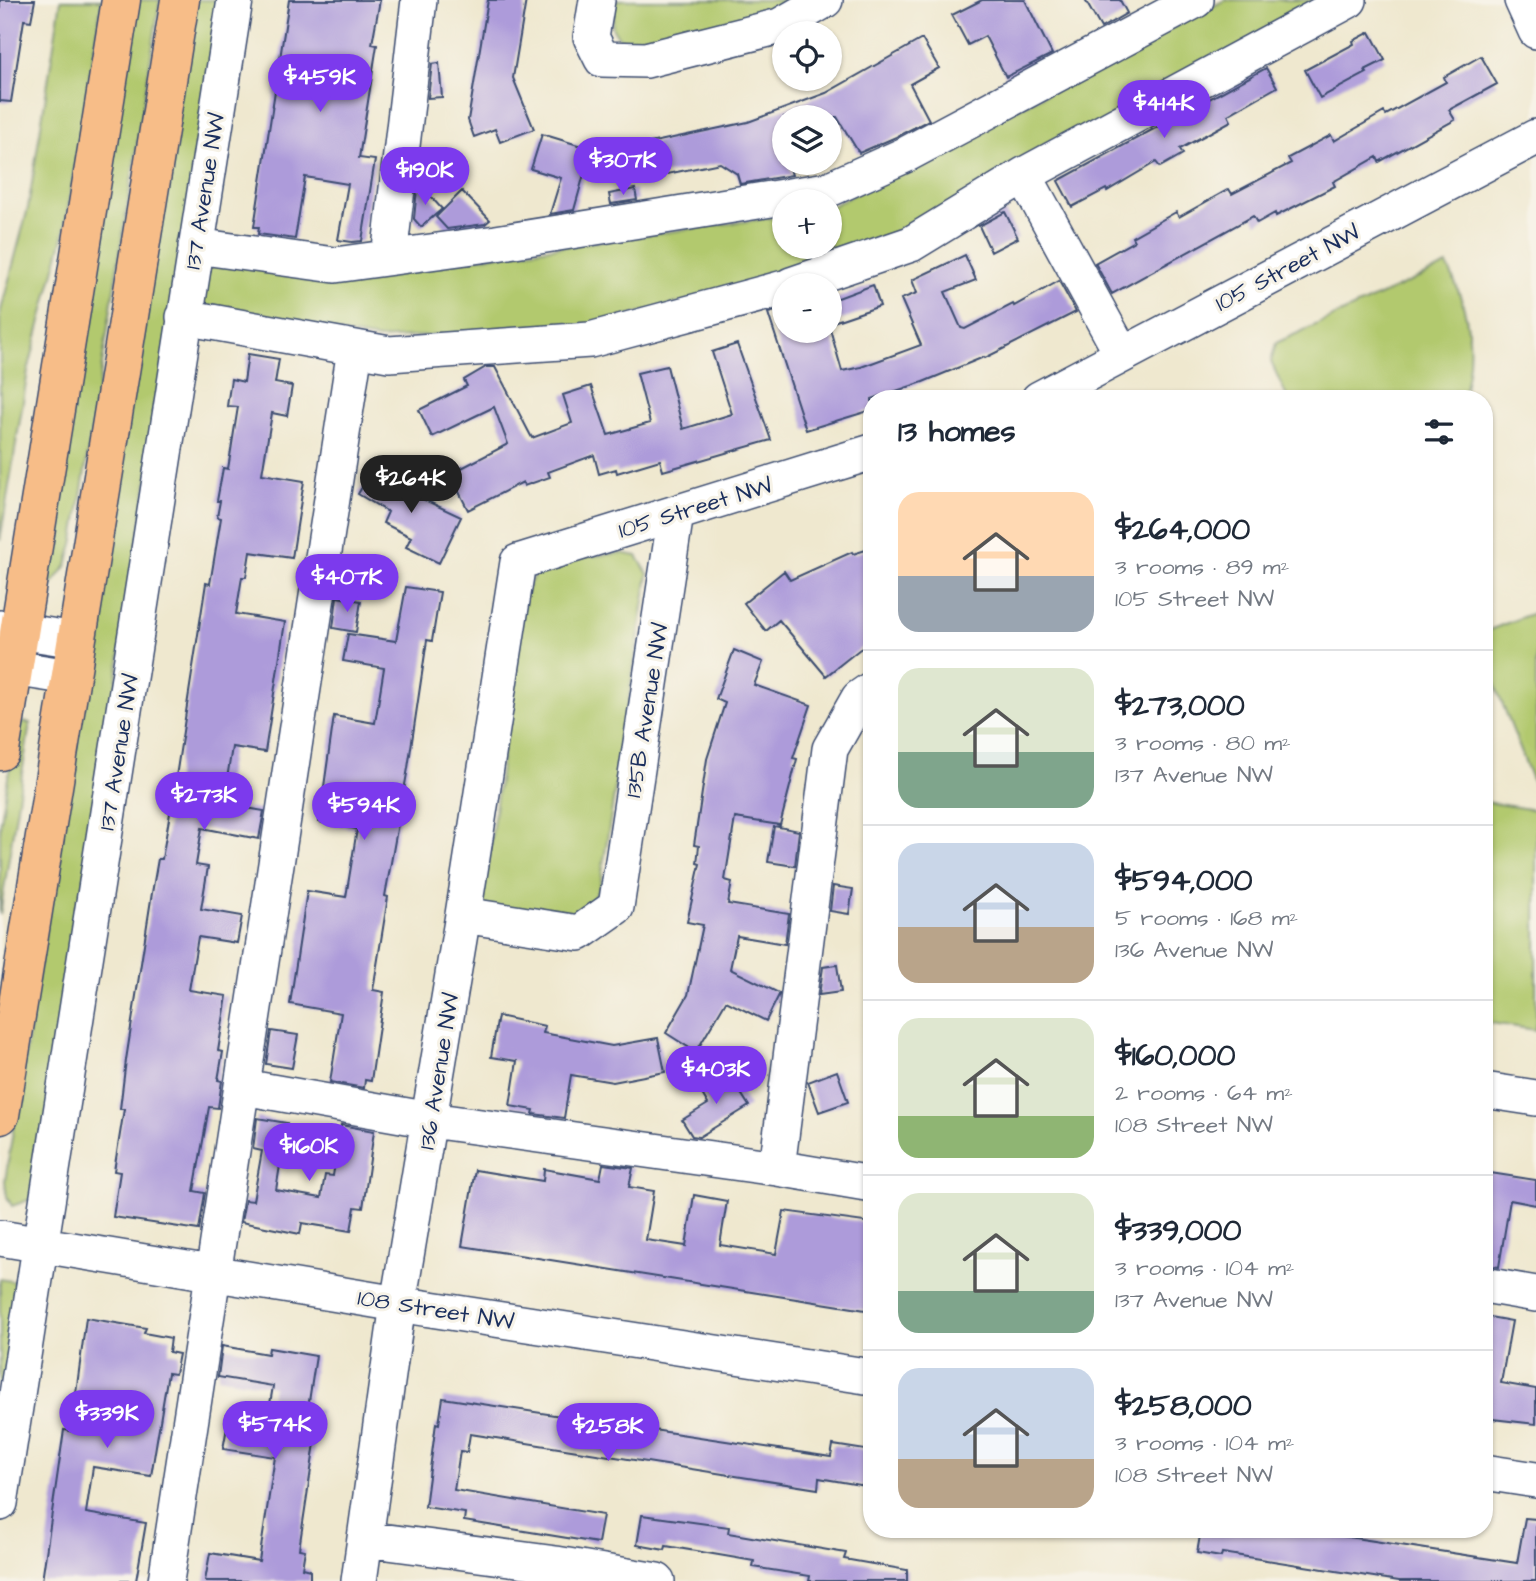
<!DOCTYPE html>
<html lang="en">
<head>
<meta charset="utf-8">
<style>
  body { margin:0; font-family:"Architects Daughter",sans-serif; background:#f6f6f7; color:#1f2937; height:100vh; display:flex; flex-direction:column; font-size:26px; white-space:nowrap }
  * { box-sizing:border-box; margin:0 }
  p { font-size:23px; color:#747a83 }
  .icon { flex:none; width:38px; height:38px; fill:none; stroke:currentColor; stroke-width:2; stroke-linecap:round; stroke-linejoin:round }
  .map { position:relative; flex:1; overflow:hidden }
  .sheet { position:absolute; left:863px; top:390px; width:630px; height:1148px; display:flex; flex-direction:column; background:#fff; border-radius:28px; box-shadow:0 2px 5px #0004 }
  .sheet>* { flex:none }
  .fabs { position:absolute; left:772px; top:21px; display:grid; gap:14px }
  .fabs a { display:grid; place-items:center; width:70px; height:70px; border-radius:50%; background:#fff; box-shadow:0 2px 5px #0004; font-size:35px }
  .price { position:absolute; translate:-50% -60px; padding:0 16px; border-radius:24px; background:#7c3aed; color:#fff; font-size:23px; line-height:46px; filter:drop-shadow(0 2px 4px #0008) }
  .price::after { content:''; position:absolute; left:50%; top:42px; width:21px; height:16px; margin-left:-10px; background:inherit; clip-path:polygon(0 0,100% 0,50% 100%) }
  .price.current { background:#222; color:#fff }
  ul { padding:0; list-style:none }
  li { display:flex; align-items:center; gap:21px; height:175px; padding:0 35px }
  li+li { border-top:2px solid #e0e1e3 }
  li span { display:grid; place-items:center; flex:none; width:196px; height:140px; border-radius:21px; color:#555 }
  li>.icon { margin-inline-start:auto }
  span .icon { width:84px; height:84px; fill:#fffc; stroke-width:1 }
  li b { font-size:30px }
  h2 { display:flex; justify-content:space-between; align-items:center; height:84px; padding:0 35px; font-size:30px }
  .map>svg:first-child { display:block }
  .green { fill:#b2c96e; stroke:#667c66; stroke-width:2 }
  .building { fill:#ad9bda }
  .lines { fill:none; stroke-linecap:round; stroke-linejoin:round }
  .minor-casing { stroke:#3b4b6f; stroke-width:38 }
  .major-casing { stroke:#3b4b6f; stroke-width:41 }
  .minor { stroke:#fff; stroke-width:35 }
  .major { stroke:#f7bd88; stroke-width:38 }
  .labels { text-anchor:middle; stroke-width:6; stroke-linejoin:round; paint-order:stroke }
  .street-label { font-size:23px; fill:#1b2f5e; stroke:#f7f3e8 }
</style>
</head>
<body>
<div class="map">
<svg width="1536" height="1581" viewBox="0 0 1536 1581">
  <rect width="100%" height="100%" fill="#f7f3e8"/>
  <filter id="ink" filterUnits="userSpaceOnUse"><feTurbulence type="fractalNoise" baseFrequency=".0143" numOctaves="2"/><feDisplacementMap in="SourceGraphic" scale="14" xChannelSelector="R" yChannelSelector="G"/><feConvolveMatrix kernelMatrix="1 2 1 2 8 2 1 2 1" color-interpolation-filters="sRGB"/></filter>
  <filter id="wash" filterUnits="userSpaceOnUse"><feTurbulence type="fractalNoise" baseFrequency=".00686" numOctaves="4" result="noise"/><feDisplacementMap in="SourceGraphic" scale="28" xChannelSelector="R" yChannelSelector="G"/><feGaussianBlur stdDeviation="1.57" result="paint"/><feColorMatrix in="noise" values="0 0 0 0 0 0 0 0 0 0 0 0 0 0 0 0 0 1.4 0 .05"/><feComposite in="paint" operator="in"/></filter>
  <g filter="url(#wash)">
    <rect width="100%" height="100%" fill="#efe8cf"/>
    <!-- green -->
    <path class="green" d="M61 0H102L64 233 28 371 0 541V314L28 208Z
      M132 0H160L74 540 67 565 44 595Z
      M194 0H223L37 1184 29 1200 12 1206 7 1197 5 1181Z
      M616 0H788L755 15 714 29 633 45 619 38 612 27Z
      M1225 0H1366L929 220 791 275 586 326 379 339 197 310 205 258 351 275 784 216V247H830V207Z
      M1447 265C1469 308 1477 352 1462 399H1288L1271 362 1276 343Z
      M621 553 637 556 648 574 600 886 586 912 557 923 482 906 524 597C528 589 530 578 538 572 556 557 598 556 621 553Z
      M1536 612V790L1484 656V632Z
      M17 722 30 723 0 915V827Z
      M1485 802 1536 810V1030L1484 1022Z
      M0 1279 17 1282 19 1295 0 1419Z"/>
    <g id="blocks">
      <!-- building -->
      <path class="building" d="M0 0H35L31 21 24 20 11 102 0 101Z
        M289 0H380L372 44 377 45 359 158 375 160 362 241 352 242 338 240 348 184 305 177 295 239 258 234 259 227H254Z
        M488 0H526L513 78 534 129 500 142 495 129 474 137 468 120Z
        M982 0H1025L1052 54 1006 77 985 36 968 45 952 15Z
        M1085 0H1120L1127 13 1101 28Z
        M1370 32 1385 60 1365 70 1367 73 1320 98 1305 70 1354 44 1353 41Z
        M922 39 939 68 910 84 929 120 896 137 859 153 837 117H784V163H788L792 175 740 184 737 174 720 163 633 181 626 148 748 122 826 93Z
        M1481 56 1497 84 1449 110 1455 120 1379 162 1377 157 1333 182 1335 186 1276 216 1275 213 1257 223 1253 216 1112 294 1095 263 1134 241 1132 237 1176 212 1179 217 1229 189 1232 194 1291 163 1288 158 1331 135 1334 141 1384 112 1386 115 1446 82 1444 77Z
        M439 63 442 97 428 98 432 64Z
        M1266 68 1277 87 1228 115 1231 121 1180 149 1183 154 1160 167 1156 162 1107 191 1106 189 1072 207 1058 181Z
        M542 134 591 149 574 210 550 214 561 178 531 169Z
        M421 186 442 209 421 227 414 219 417 189Z
        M635 189 637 200 611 204 609 194Z
        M462 191 490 220 485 224 447 229 436 217Z
        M1005 212 1018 238 991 252 979 226Z
        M965 255 976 280 945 292 961 328 965 329 1013 304 1014 306 1059 281 1076 312 985 358 984 357 923 382 872 399V410L806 430 768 313 784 309V331H793L795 337 830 329 842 371 861 367 921 345 901 299 917 293 912 280Z
        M873 285 880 306 830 323V301Z
        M737 344 771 440 663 471 660 460 617 473 616 469 599 474 594 455 548 472 550 477 524 486 523 482 468 510 450 474 508 444 494 407 432 437 419 410 467 386 464 380 486 367H495L532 438 572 423 563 395 591 386 608 435 650 423 637 373 667 366 683 429 732 414 712 352Z
        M248 354 279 359 275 383 292 386 287 416 272 413 262 474 304 481 292 558 250 552 246 577H242L236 614 285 622 265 752 232 747 223 804 264 811 259 839 202 828 196 865 208 867 201 909 242 916 237 943 198 937 189 990 227 996 218 1051 223 1052 218 1080 222 1081 218 1108 209 1107 194 1191 205 1193 199 1230 113 1217 120 1172 114 1171 124 1109H120L126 1060 152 893 158 859H162L173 796 206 583 210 584 221 518 217 517 220 501H217L223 468 228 469 238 407 227 406 231 379 244 382Z
        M376 464 400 479 395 486 461 517 439 563 406 547 411 537 383 523 388 512 358 494Z
        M872 548V644L860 649 826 676 779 620 766 631 744 603 784 571 790 580 852 552 853 554Z
        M406 587 440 592 432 641 427 640 408 768 385 896 388 897 373 990 384 992 371 1081 365 1080 364 1088 330 1082 341 1013 290 1004 307 891 346 897 357 829 319 822 334 716 375 723 384 668 343 661 348 634 396 641Z
        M337 597 361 601 356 632 333 628Z
        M734 650 763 662 754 685 811 705 793 758 797 759 780 825 735 818 725 880 732 882 728 904 789 914 785 944 737 936 730 969 779 993V995L766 1021 726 1001 696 1052 666 1033 688 995 703 925 687 922 700 864 697 863 699 846 694 845 707 759 725 703 716 699Z
        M774 826 799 831 795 866 768 862Z
        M833 886 853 889 849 914 830 911Z
        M837 965 841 992 819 995 823 967Z
        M498 1016 545 1026 543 1033 612 1046 658 1038 665 1072 613 1082 571 1075 564 1118 533 1114 534 1110 510 1106 517 1061 491 1057Z
        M271 1031 298 1035 292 1068 266 1064Z
        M727 1071 749 1106 699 1137 692 1136 682 1120 708 1104 699 1089Z
        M837 1071 848 1102 819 1112 808 1082Z
        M257 1118 287 1123 276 1190 321 1198 325 1175 333 1176 341 1125 374 1131 363 1208 355 1207 351 1231 302 1223 300 1234 241 1222 245 1200 253 1201 262 1151 253 1149Z
        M603 1164 633 1168 629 1187 654 1191 646 1240 686 1246 694 1195 727 1201 720 1245 776 1254 784 1211 872 1223V1311L462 1246 475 1170 543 1181 544 1169 600 1179Z
        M1484 1172 1536 1180V1205L1510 1200 1499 1267 1484 1265Z
        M1484 1316 1512 1321 1501 1383 1536 1389V1424L1484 1418Z
        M86 1318 146 1328 144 1333 171 1338 169 1352 179 1354 175 1374 168 1373 151 1476 93 1467 86 1513 146 1523 136 1581H42L64 1430 71 1431Z
        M222 1346 268 1354 269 1348 316 1356 308 1408 320 1410 299 1549 305 1550 302 1568 310 1570V1581H205L210 1553 259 1561 275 1457 223 1449 228 1422 266 1428 273 1386 218 1377Z
        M443 1398 831 1457 833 1445 872 1451V1487L819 1478 818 1489 470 1434 467 1452 460 1451 454 1490 603 1515 598 1543 464 1521 465 1513 425 1507 436 1423 439 1424Z
        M642 1515 729 1527 728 1533 846 1553 844 1559 907 1570V1581H809L810 1576 753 1567 754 1561 666 1546 665 1550 637 1545Z
        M1525 1518 1536 1519V1581H1399L1222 1553 1221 1557 1197 1553 1201 1530H1303L1517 1563Z"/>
    </g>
  </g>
  <g filter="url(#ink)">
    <use href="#blocks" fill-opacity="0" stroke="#3b4b6f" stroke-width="2"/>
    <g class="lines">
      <!-- minor casing -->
      <g class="minor-casing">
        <path id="minor" d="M597 0 591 37 602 59 646 60 780 26 825 0
          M1522 0 1536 31
          M1024 175 1122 354
          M196 246 335 265 496 243 827 190 905 155 1196 0
          M389 257 419 0
          M791 285 911 244 1024 175 1349 0
          M184 317 389 354 590 340 784 288
          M1039 399 1536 137
          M0 628 76 640
          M0 666 70 677
          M463 915 579 933 616 907 676 513
          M243 1087 430 1120 777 1168 872 1184
          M1484 1090 1536 1098
          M777 1168 830 749 859 698 872 689
          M0 1238 398 1304 872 1377
          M1484 1285 1536 1294
          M1484 1472 1536 1480
          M0 1503 235 0
          M365 1539 556 1564
          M166 1581 355 349
          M359 1581 398 1304 463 915 518 562 872 452
          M553 1581 556 1564 657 1581"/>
      </g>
      <!-- major casing -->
      <g class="major-casing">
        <path id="major" d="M0 751 121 0
          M0 1115 180 0"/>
      </g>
      <!-- minor -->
      <use href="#minor" class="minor"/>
      <!-- major -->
      <use href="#major" class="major"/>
    </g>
  </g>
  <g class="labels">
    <!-- street labels -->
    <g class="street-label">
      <text transform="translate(204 191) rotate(-81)" y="8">137 Avenue NW</text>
      <text transform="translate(1287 267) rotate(-28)" y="8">105 Street NW</text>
      <text transform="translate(695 507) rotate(-17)" y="8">105 Street NW</text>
      <text transform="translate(646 710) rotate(-81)" y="8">135B Avenue NW</text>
      <text transform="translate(118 752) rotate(-81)" y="8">137 Avenue NW</text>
      <text transform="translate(438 1071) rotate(-81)" y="8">136 Avenue NW</text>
      <text transform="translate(436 1309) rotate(9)" y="8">108 Street NW</text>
    </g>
  </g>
</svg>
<div class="fabs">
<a><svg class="icon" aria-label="locate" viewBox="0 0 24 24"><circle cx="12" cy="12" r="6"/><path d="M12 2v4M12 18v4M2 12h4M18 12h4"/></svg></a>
<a><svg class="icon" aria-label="layers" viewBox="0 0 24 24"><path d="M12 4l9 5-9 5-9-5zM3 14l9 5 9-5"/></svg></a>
<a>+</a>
<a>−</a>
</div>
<b class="price" style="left:320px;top:114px">$459K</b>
<b class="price" style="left:1164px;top:140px">$414K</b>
<b class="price" style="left:623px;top:197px">$307K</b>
<b class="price" style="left:425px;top:207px">$190K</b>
<b class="price current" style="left:411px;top:515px">$264K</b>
<b class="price" style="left:347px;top:614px">$407K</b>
<b class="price" style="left:204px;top:832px">$273K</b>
<b class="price" style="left:364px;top:842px">$594K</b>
<b class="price" style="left:716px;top:1106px">$403K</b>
<b class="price" style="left:309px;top:1183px">$160K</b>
<b class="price" style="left:107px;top:1450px">$339K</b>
<b class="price" style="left:275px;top:1461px">$574K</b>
<b class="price" style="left:608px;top:1463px">$258K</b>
<section class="sheet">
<h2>13 homes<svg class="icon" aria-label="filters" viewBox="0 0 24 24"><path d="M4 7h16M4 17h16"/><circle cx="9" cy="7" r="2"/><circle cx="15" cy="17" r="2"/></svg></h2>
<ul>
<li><span style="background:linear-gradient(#ffd9b3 60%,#9aa5b1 0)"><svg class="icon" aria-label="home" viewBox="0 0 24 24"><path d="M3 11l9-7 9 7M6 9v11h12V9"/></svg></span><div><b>$264,000</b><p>3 rooms · 89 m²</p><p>105 Street NW</p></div></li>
<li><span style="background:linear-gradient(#dfe7d0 60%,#7fa58c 0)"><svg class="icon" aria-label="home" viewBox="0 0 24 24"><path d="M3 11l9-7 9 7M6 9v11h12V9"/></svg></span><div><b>$273,000</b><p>3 rooms · 80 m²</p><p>137 Avenue NW</p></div></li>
<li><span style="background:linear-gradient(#c9d6e8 60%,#b9a48a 0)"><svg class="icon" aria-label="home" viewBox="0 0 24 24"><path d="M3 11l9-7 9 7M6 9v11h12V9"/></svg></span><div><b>$594,000</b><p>5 rooms · 168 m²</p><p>136 Avenue NW</p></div></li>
<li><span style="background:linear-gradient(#dfe7d0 70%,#8fb573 0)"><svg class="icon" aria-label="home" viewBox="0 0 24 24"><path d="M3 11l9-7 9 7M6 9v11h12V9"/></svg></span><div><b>$160,000</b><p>2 rooms · 64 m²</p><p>108 Street NW</p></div></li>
<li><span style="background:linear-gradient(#dfe7d0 70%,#7fa58c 0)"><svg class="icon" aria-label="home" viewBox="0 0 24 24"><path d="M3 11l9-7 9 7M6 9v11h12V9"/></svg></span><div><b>$339,000</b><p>3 rooms · 104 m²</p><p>137 Avenue NW</p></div></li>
<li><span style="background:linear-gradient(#c9d6e8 65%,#b9a48a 0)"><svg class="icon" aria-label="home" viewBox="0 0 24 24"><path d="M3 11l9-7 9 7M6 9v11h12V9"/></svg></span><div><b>$258,000</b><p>3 rooms · 104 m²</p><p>108 Street NW</p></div></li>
</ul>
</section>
</div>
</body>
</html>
